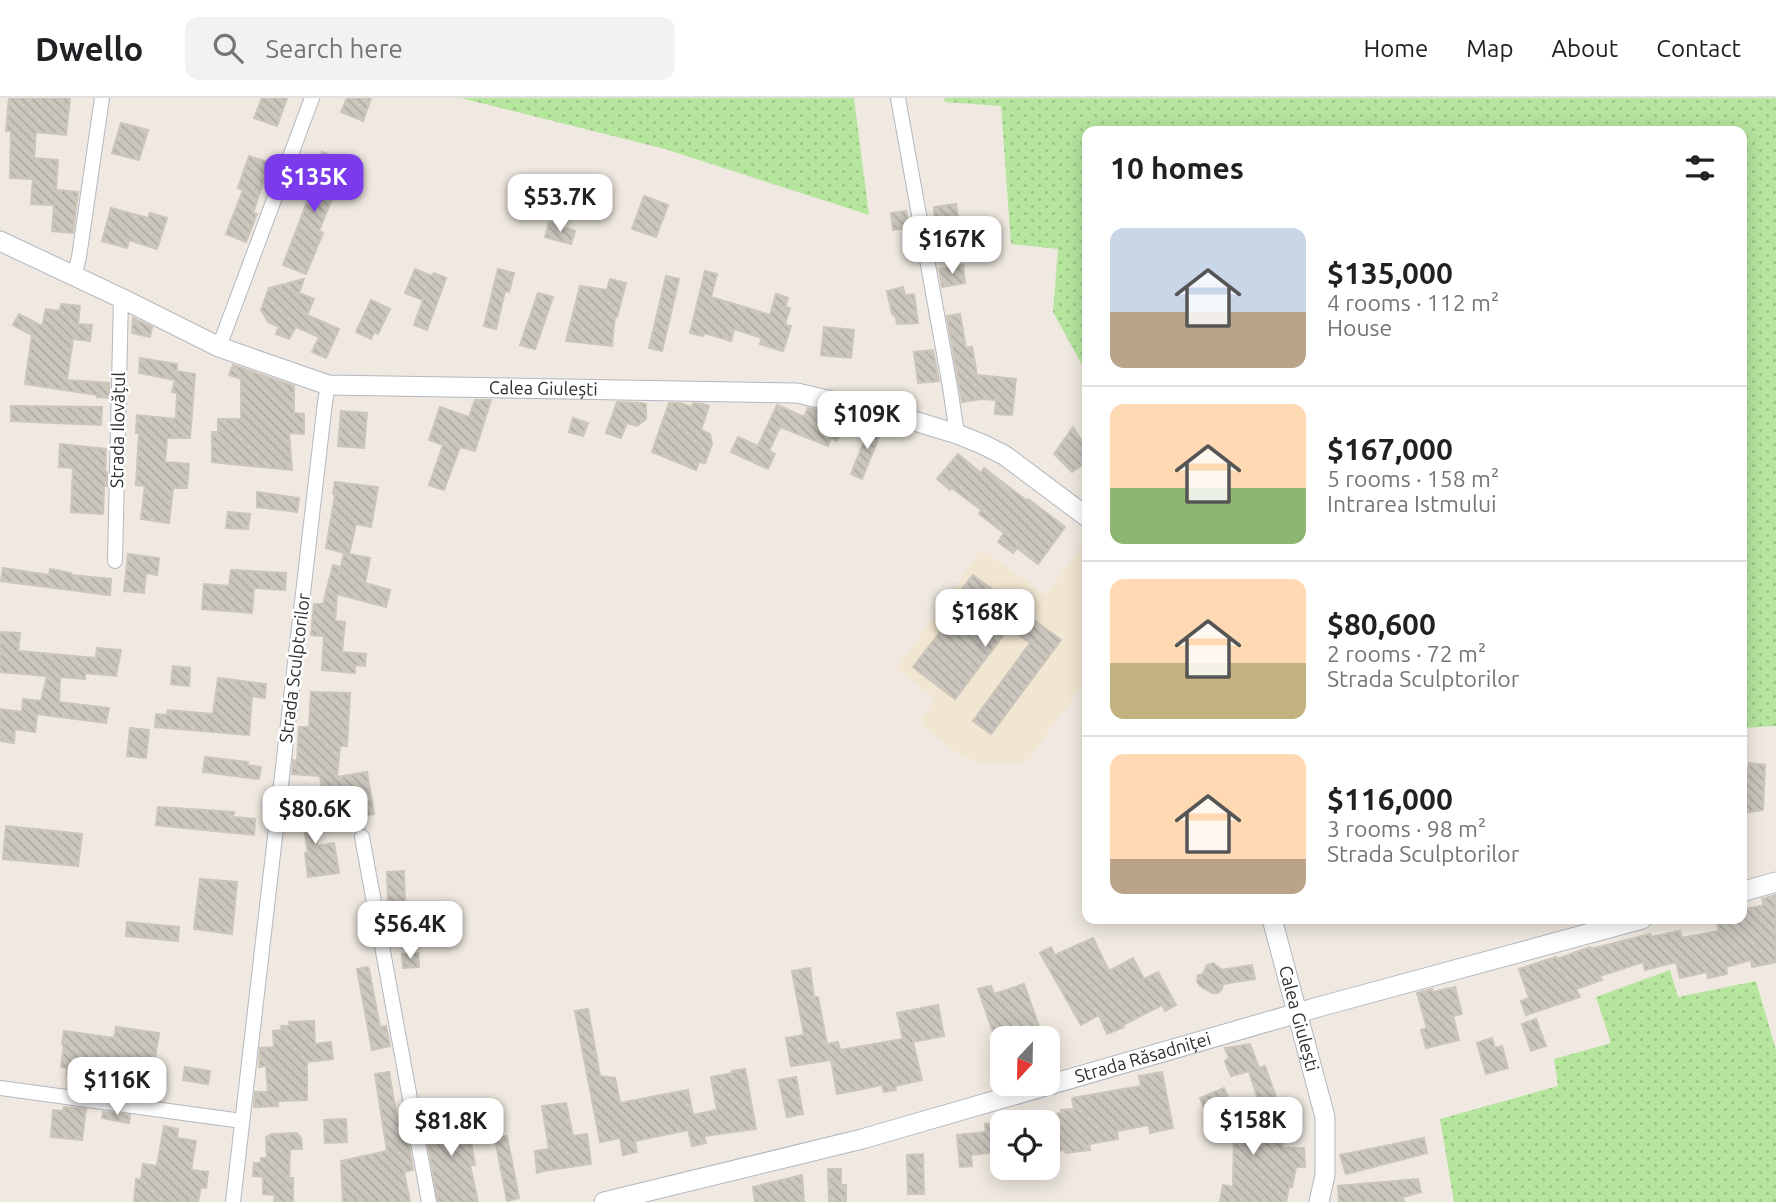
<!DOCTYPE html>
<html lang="en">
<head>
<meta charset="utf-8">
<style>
  body { margin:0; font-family:Ubuntu,sans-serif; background:#f2f2f2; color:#202124; height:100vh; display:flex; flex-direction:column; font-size:26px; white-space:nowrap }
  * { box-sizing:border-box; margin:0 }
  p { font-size:23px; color:#757577 }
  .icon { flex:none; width:38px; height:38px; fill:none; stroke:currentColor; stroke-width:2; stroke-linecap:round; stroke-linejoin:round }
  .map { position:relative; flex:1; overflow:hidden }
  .details { position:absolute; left:1082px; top:28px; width:665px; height:798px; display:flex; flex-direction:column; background:#fff; border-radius:14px; box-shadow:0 4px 18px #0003 }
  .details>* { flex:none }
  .needle { width:46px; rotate:202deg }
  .tools { position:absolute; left:990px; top:928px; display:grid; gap:14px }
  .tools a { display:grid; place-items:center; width:70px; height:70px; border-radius:14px; background:#fff; box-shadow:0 4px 18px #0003; font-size:35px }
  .price { position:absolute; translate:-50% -60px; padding:0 16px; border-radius:14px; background:#fff; color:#222; font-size:23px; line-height:46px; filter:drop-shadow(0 2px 4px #0008) }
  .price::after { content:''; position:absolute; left:50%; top:42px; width:21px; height:16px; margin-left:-10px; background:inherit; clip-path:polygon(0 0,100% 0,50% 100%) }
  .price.selected { background:#7c3aed; color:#fff }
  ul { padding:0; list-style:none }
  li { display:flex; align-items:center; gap:21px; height:175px; padding:0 28px }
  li+li { border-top:2px solid #e0e0e0 }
  li span { display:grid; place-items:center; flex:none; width:196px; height:140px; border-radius:14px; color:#555 }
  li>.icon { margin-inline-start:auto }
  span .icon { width:84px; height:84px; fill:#fffc; stroke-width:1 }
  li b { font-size:30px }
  h2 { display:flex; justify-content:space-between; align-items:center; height:84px; padding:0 28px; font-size:30px }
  header { display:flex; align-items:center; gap:42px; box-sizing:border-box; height:98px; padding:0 35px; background:#fff; border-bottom:2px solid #e0e0e0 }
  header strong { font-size:33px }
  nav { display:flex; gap:38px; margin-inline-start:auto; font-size:24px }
  .search { width:490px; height:63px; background:#f2f2f2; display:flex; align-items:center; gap:18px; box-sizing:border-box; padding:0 24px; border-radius:14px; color:#757577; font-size:26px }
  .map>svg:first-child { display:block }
  .education { fill:#f0e6d1 }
  .grass { fill:url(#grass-dots) }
  .building { fill:url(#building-back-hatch); stroke:#cbc5ba; stroke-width:2 }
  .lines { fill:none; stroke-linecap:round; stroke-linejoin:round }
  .street-casing { stroke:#b4b7c1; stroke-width:16 }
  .secondary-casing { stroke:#b4b7c1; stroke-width:21 }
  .street { stroke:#fff; stroke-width:14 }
  .secondary { stroke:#fff; stroke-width:19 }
  .labels { text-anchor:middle; stroke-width:5; stroke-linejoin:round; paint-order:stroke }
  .street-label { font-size:18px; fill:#2e2e2e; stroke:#fff }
</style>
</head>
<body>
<header>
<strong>Dwello</strong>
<div class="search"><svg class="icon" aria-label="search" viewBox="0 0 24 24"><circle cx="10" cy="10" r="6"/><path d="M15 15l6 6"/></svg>Search here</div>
<nav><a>Home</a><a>Map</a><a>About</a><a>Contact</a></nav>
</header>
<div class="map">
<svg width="1776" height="1104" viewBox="0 0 1776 1104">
  <defs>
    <pattern id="grass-dots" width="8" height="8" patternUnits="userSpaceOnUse" patternTransform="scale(1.75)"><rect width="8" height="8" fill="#b6e59e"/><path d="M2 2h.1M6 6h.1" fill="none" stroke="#9dc588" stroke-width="1.8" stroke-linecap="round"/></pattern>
    <pattern id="building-back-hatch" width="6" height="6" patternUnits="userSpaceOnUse" patternTransform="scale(1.75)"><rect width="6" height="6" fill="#cbc7bf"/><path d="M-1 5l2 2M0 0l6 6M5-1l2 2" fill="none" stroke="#afaba4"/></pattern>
  </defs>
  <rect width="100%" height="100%" fill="#efe9e1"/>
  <!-- education -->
  <path class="education" d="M1087 440V581L1026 665H981L958 656 927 632 921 622 936 600 896 571 982 451 1046 497Z"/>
  <!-- grass -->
  <path class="grass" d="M461 0H854L869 117 665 51Z
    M944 0H1776V628L1741 630V33H1087V276L1053 214 1058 151 1011 146 1001 8 945 4Z
    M1670 872 1678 899 1756 883 1776 952V1104H1454L1440 1021 1558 988 1554 961 1611 945 1596 899Z"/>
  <!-- building -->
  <path class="building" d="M9 0H70L66 37 36 34 34 60 58 62 56 92 78 94 73 135 52 133 54 107 31 106 33 81 10 80 11 33H6Z
    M262 0H287L277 28 254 20Z
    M347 0H371L363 23 341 14Z
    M121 25 148 32 139 62 112 55Z
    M322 54 344 63 329 103H331L319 133 323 135 306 176 283 167 315 83 311 81Z
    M249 58 270 65 253 115 257 116 246 144 226 136 243 92 238 90Z
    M644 98 668 107 656 139 632 131Z
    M956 106 958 121 935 124 934 109Z
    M111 110 148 120 150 115 167 120 157 151 129 142 127 150 102 143Z
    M906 113 909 130 893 132 891 115Z
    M549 125 575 133 571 146 545 139Z
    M975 144 977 161 954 164 952 147Z
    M963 167 965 185 942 189 939 171Z
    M415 171 432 178 434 175 446 180 427 232 414 227 423 202 405 195Z
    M498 171 514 175 509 194 505 193 496 231 484 228Z
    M705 173 717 176 711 199 770 217 776 196 788 200 785 209 790 210 785 227 791 228 783 253 760 246 762 240 734 231 731 243 704 235 703 238 690 235Z
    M666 178 679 181 662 253 649 250Z
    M304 181 299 195 314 201 307 217 339 231 326 260 312 254 319 239 296 229 289 241 276 236 279 229 268 224 261 212 269 190Z
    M610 181 626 185 617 219 615 218 612 248 566 243 580 188 607 192Z
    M903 189 905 197 914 196 918 225 897 226 896 219 892 216 887 193Z
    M538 195 553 199 535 251 520 247Z
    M371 202 390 211 378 236 374 234 371 241 356 234Z
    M61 206 80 208 78 226 92 227 90 243 73 241 67 282 109 285V300L97 299V297L25 286 32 237 13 227 19 216 42 228 46 211 60 213Z
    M960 216 966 250 972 249 977 277 1016 281 1012 317 995 316 996 302 981 301 962 304 947 218Z
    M133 220 152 229 150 239 132 235Z
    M824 229 854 232 851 260 821 257Z
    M933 252 939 283 918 285 914 254Z
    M140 260 177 266V273L195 276 190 340H167L165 364 189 366 187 390H173L169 425 141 421 145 388 136 387 139 335H136L137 317 176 321 177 295 172 294 175 282 139 275Z
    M233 267 294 288V315L304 316V336L289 335 292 372 212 364V334H218V321H241V281L229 277Z
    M475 302H491L475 353 460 349 444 392 429 387 443 347 429 342 440 309 469 319Z
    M617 304 641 305 646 306V321L637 328 627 325 621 340 606 335Z
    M669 305H680L692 309 693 305 703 306 709 308 701 332 710 336 712 346 705 365 699 364 696 372 652 354Z
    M777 307 804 319 808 310 848 319 837 343 831 340 828 348 780 329 769 353 775 356 768 371 731 354 738 339 758 348Z
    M11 308 102 309 101 327 11 323Z
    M341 313 367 315 364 350 338 348Z
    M573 320 588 325 583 338 569 334Z
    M871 326 883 329 862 381 851 376Z
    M1073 329 1087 351V364L1072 374 1054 356Z
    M60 346 106 351 105 374H107V388H104L103 416 71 414 73 370 59 369Z
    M958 356 981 375 984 370 1027 403 1028 401 1065 429 1038 466 1017 450 1013 455 998 444 1004 435 979 416 981 412 952 390 950 392 937 381Z
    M335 384 378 389 371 429 356 426 349 456 370 460 365 485 390 492 386 509 337 496 335 523 345 524 342 554 366 556 365 568 355 567V575L322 572 324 538 311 537 314 506H323L333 467 340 469 339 477 344 455 326 450 335 397 333 396Z
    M257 394 299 400 297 414 257 409Z
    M228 414 250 416 248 431 226 430Z
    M128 456 159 460 157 477 146 475 144 495 124 493Z
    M3 470 49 477 50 471 71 475V477L111 481 110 497 1 483Z
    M231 472 286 475 285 492 254 490 252 515 202 511 204 486 229 488Z
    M973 477 1061 542 991 636 973 623 1030 545 1009 530 955 601 913 569 967 499 960 494Z
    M0 534 20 535 18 553 96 560 97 550 121 552 116 578 85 575V581L60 579 59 604 109 610 106 625 37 616 35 634 15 631 14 645 0 643V611L22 614 23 601 41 603 47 578 0 574Z
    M173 568 190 570 189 588 171 586Z
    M218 580 266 586 265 600 252 598 249 637 155 629 156 616 167 617 168 612 213 616Z
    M311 594 350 595 347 648H340L337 679 367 674 374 716 359 719 358 711 326 714 320 678 292 676 293 662 297 663 299 629H309Z
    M130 630 149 632 146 660 127 658Z
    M205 659 248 664 247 667 261 669 259 681 203 674Z
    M1749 665 1765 667 1763 712 1741 715V698H1744Z
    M158 709 234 714 233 719 255 721 254 737 156 727Z
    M289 714 319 716 317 748 334 745 339 775 308 779 305 755H308L304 729 288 728Z
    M6 728 82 736 78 768 3 761Z
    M404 773 405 806H388L387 774Z
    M200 781 237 784 232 836 194 831Z
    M1776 797V864L1752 869 1751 862 1726 869 1727 876 1708 880 1707 874 1680 880 1676 864 1645 872 1643 864 1600 878 1602 882 1576 891 1580 899 1526 917 1521 903 1529 900 1519 871 1556 859 1557 861 1590 849 1591 851 1650 836 1651 839 1680 833 1682 840 1719 833 1716 821H1741V812L1764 807 1762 801Z
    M127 824 179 829 178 843 126 838Z
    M1093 840 1109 873 1133 860 1144 881 1158 874 1176 907 1165 913 1162 907 1123 927 1124 929 1107 936 1099 917 1081 927 1040 855 1051 849 1055 857Z
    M418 855 419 869 403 870 402 856Z
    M1213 865 1222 872 1252 867 1255 881 1223 886 1222 891 1218 895H1212L1200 888 1197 884 1198 877 1203 876 1207 867Z
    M367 869 369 871 380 929 386 928 390 948 372 952 357 871Z
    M810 870 814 899H818L827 946 838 944 840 952 903 941 897 915 938 907 944 938 913 944 922 982 895 988 896 992 884 994 882 987 837 996 831 962 791 968 786 940 804 937 792 873Z
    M1024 886 1043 940H995L978 891 991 888 994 896Z
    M1455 889 1462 916 1453 918 1459 942 1426 950 1421 932 1427 930 1417 895 1432 891 1433 894Z
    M588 911 600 978 615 980 620 1005 688 992 693 1017 717 1012 711 979 733 975 732 973 745 971 756 1031 704 1038 706 1045 692 1048 688 1032 635 1043 637 1054 623 1057 620 1040 600 1044 575 913Z
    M1536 921 1546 948 1531 953 1522 926Z
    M314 923 315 946 331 944 333 961 307 964V1002L278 1003V1008L254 1009 255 994H268L266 968 259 969 260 950 274 949 273 933 282 932 281 928H290L289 924Z
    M116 929 159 935 153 973 123 969 121 980 89 977V982L74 980 75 976 67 975V970L61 969 64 946H62L64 933 114 940Z
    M1492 940 1495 950 1502 948 1508 970 1486 976 1477 945Z
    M1250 946 1259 970 1265 968 1277 1002 1260 1007 1249 974 1250 973 1231 978 1225 963 1229 960 1225 950Z
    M185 969 210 973 208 986 183 982Z
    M389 974 397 1020 404 1019 413 1072 404 1074 410 1104H343L341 1063 387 1053 375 976Z
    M1162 974 1173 1030 1150 1035 1149 1027 1117 1033 1118 1041 1089 1046 1090 1052 1066 1055 1065 1052 1051 1054 1048 1017 1062 1015 1061 1012 1074 1011 1072 1000 1141 988 1139 978Z
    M796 979 803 1016 787 1019 779 982Z
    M1224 990 1245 1040 1281 1039 1283 1050H1304L1305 1069H1296L1292 1089H1289L1286 1104H1220L1223 1087 1233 1089 1234 1037 1218 1044 1200 1000Z
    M566 1005 573 1038 587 1036 591 1066 543 1073 537 1075 535 1053 549 1051 542 1008Z
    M64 1009 86 1011 82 1042 51 1039 53 1012 63 1013Z
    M461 1012 467 1045 471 1044 475 1067H470L478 1104H438L423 1017 433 1015 434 1019Z
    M103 1014 130 1017 129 1025 102 1020Z
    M346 1021 347 1044 325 1045 324 1022Z
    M1003 1024V1053L971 1057 972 1068 960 1069 957 1037 986 1034 985 1026Z
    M164 1028 178 1031 177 1040 196 1043 191 1072 208 1074 206 1090 201 1089 198 1104H134L136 1081 141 1082 143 1066 157 1068Z
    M297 1035 301 1040 302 1051H290L289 1080H293V1104H274L275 1097 263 1096V1079L253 1078 254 1065H261V1060H267L266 1039 272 1036Z
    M507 1038 519 1100 507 1103 495 1041Z
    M1424 1040 1427 1055 1346 1076 1340 1057Z
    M923 1056 924 1096H908L907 1057Z
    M828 1071H841V1087H846V1104H829Z
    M802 1077 804 1104H755L753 1089Z
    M1418 1081 1421 1094 1403 1099 1404 1104H1339L1338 1088Z"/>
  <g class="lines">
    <!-- street casing -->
    <g class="street-casing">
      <path id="street" d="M898 0 950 289 957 336
        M74 178 79 159 102 0
        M219 249 312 0
        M115 463 121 200
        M362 739 429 1104
        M0 990 242 1023
        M233 1104 325 304 328 287"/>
    </g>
    <!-- secondary casing -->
    <g class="secondary-casing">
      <g id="secondary">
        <path id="s1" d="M0 143 121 200 219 249 328 287 797 295 901 319 957 336 982 346 1004 357 1087 419"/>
        <path d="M1741 794 1776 784"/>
        <path id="s2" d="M1272 821 1325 1019V1077L1319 1104"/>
        <path id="s3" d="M604 1104 862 1041 1322 908 1642 821"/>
      </g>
    </g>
    <!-- street -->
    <use href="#street" class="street"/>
    <!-- secondary -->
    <use href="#secondary" class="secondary"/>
  </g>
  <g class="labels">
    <!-- street labels -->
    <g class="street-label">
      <text dy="6" stroke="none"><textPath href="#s1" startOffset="574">Calea Giulești</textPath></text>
      <text transform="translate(118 332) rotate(-89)" y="6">Strada Ilovățul</text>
      <text transform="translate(295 570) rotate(-83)" y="6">Strada Sculptorilor</text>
      <text dy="6" stroke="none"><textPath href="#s2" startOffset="103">Calea Giulești</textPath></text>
      <text dy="6" stroke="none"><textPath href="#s3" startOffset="558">Strada Răsadniței</textPath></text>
    </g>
  </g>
</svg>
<div class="tools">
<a><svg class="needle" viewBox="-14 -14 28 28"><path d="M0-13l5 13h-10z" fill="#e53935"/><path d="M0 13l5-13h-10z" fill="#757577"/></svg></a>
<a><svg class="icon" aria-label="locate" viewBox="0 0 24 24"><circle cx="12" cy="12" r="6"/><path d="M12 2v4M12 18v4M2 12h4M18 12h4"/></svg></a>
</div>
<b class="price selected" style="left:314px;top:116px">$135K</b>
<b class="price" style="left:560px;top:136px">$53.7K</b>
<b class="price" style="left:952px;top:178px">$167K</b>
<b class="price" style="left:867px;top:353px">$109K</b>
<b class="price" style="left:985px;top:551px">$168K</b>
<b class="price" style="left:315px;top:748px">$80.6K</b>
<b class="price" style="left:410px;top:863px">$56.4K</b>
<b class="price" style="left:117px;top:1019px">$116K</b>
<b class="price" style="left:1253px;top:1059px">$158K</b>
<b class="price" style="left:451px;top:1060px">$81.8K</b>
<section class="details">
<h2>10 homes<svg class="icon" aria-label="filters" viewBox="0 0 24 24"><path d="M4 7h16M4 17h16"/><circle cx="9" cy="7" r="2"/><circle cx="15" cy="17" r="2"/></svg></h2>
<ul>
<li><span style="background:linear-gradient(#c9d6e8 60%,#b9a48a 0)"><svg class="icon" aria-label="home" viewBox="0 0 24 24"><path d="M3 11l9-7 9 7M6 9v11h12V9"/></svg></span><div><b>$135,000</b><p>4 rooms · 112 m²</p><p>House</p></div></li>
<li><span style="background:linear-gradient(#ffd9b3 60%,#8fb573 0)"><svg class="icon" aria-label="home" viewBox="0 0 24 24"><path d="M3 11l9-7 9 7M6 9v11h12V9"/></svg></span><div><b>$167,000</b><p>5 rooms · 158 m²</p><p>Intrarea Istmului</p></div></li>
<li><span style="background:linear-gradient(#ffd9b3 60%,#c2b280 0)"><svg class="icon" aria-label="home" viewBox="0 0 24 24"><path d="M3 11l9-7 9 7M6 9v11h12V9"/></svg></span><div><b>$80,600</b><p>2 rooms · 72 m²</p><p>Strada Sculptorilor</p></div></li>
<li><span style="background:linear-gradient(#ffd9b3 75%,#b9a48a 0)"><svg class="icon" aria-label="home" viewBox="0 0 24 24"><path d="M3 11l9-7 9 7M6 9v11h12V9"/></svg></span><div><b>$116,000</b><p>3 rooms · 98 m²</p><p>Strada Sculptorilor</p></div></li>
</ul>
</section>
</div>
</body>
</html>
